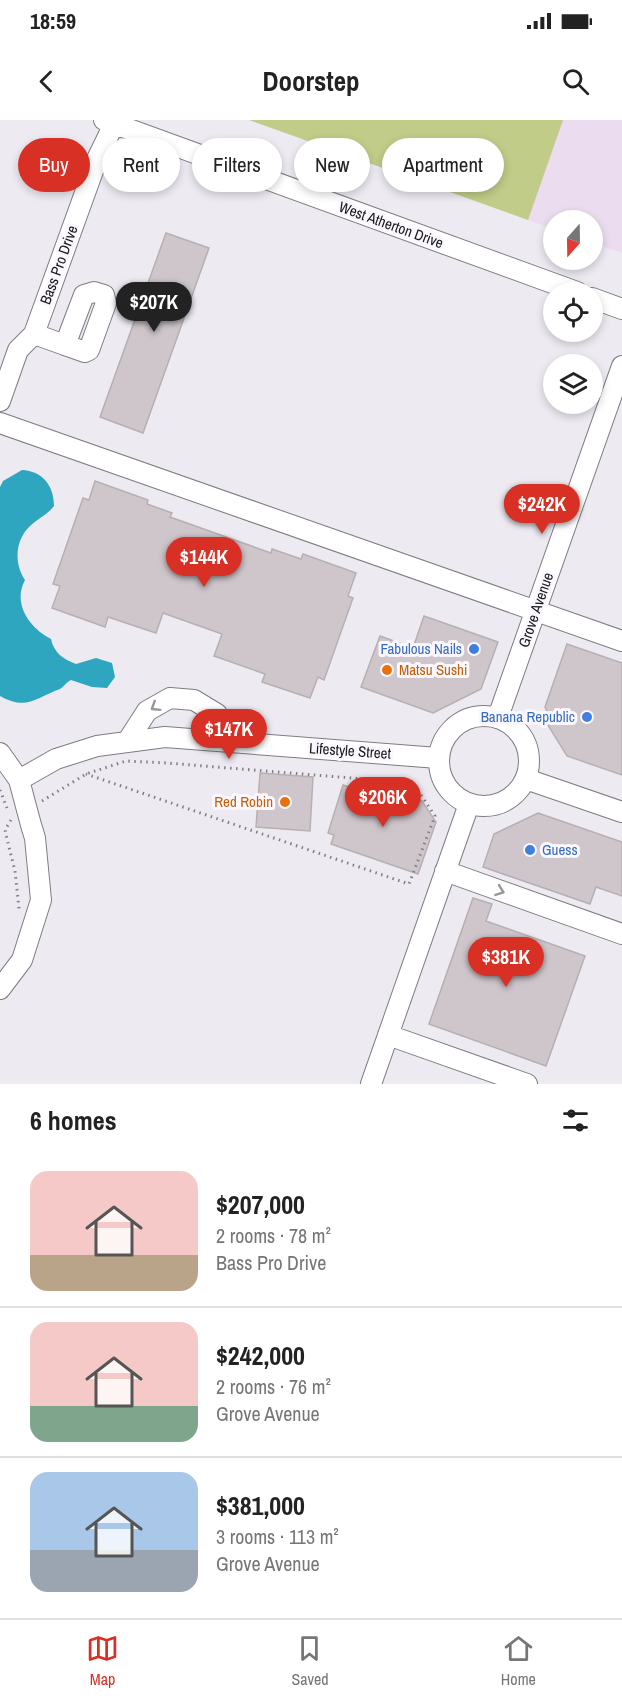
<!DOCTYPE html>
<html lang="en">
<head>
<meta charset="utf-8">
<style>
  body { margin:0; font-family:"Archivo Narrow",sans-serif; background:#f6f6f6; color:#222; height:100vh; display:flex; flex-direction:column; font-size:22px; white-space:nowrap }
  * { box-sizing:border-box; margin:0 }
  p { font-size:20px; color:#767676 }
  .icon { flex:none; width:33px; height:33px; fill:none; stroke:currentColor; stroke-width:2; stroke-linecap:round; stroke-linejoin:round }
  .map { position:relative; height:964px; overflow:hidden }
  .drawer { display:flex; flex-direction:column; background:#fff; flex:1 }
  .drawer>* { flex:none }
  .top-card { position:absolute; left:18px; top:18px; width:586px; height:54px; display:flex; gap:12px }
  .needle { width:39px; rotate:200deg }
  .buttons { position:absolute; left:543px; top:90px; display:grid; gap:12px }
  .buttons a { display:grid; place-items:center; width:60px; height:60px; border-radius:50%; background:#fff; box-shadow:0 3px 9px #0003; font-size:30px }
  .price { position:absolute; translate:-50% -51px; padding:0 14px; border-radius:21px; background:#d93025; color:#fff; font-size:20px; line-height:39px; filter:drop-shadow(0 2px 3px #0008) }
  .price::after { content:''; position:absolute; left:50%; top:36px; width:18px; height:14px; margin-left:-9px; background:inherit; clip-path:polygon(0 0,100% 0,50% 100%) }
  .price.on { background:#222; color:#fff }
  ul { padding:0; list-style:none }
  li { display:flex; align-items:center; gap:18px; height:150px; padding:0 30px }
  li+li { border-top:2px solid #e0e0e0 }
  li span { display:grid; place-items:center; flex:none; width:168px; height:120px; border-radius:18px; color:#555 }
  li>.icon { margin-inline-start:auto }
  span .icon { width:72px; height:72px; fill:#fffc; stroke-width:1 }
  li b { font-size:26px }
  h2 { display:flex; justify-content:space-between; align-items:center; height:72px; padding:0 30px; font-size:26px }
  .pill { padding:0 21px; border-radius:27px; background:#fff; box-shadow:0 3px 9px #0003; font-size:21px; line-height:54px }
  .pill.on { background:#d93025; color:#fff }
  .status { display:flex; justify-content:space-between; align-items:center; height:42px; padding:0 30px; background:#fff; direction:ltr }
  .status svg { height:16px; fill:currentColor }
  header { display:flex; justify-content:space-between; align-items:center; height:78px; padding:0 30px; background:#fff; font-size:27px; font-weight:700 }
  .tab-bar { display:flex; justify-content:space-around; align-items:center; height:84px; border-top:2px solid #e0e0e0; background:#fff; font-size:16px; color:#767676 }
  .tab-bar a { display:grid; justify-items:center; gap:3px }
  .tab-bar .on { color:#d93025 }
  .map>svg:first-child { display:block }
  .education { fill:#ebdcef }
  .green { fill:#c0cc88 }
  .water { fill:#2ea6bf }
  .building { fill:#cfc6cb; stroke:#b7afb3; stroke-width:1.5 }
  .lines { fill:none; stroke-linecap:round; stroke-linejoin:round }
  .minor-casing { stroke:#7e7c83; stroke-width:22 }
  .path { stroke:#817f85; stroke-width:3; stroke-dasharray:1.5 4.5; stroke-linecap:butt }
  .minor { stroke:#fff; stroke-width:20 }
  .oneway { stroke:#979798 }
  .shop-dot { fill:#3f7fe0; stroke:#faf8fe; stroke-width:2 }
  .food-dot { fill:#e8710a; stroke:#faf8fe; stroke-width:2 }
  .labels { text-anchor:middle; stroke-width:6; stroke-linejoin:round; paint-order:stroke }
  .street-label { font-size:15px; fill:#18171a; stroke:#faf8fe }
  .shop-label { font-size:15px; fill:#366cbe; stroke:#faf8fe; text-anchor:end }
  .food-label { font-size:15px; fill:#c56008; stroke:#faf8fe; text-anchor:start }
</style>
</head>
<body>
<div class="status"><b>18:59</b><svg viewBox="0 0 49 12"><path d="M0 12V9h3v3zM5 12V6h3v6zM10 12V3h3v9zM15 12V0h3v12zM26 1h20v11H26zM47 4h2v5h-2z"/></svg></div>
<header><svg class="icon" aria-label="back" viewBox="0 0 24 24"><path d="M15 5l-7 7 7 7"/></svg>Doorstep<svg class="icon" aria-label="search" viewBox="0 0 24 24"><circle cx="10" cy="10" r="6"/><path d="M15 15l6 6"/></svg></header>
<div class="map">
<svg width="622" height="964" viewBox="0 0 622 964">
  <rect width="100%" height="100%" fill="#edeaf2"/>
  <!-- education -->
  <path class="education" d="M249 0H622V133L593 123 592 100H554L553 109Z"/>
  <!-- green -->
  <path class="green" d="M249 0H563L528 100Z"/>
  <!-- water -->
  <path class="water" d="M22 350C42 351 54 365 54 386 47 395 37 399 29 407 15 421 14 444 25 460 12 484 30 508 51 519 54 533 63 539 76 544L96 538 112 543 115 557 107 568 92 567 71 560C66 562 64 567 60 569 35 578 27 591 0 576V367L3 361Z"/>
  <!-- building -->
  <path class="building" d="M166 113 209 128 143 313 100 297Z
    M95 361 148 380 147 384 172 393 170 397 271 433 272 429 301 439 303 434 356 453 348 476 353 478 324 560 318 557 310 578 262 562 265 554 214 536 222 514 163 493 156 513 108 497 105 507 52 488 60 466 53 464 83 378 89 380Z
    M424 496 498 522 481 569 433 593 361 567 380 516 413 528Z
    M567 524 622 543V655L567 636 546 602 549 596 545 587Z
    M260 653 313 657 310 711 256 707Z
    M343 665 369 674 371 669 410 684 413 677 422 681 436 702 418 754 331 724 334 715 328 713Z
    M538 693 622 722V776L596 767 590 784 483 747 494 714Z
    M473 778 492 784 486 801 585 836 546 946 429 904Z"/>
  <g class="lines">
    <!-- minor casing -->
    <g class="minor-casing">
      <path id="minor" d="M104 0 577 172
        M592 178 622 189
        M34 214 65 225 84 175 94 172 104 175 106 183 89 230 85 232 65 225
        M0 281 18 230 34 214 98 37 116 0
        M0 303 622 521
        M439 641a45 45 0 1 1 90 0a45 45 0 1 1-90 0Z
        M498 597 622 246
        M127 622 147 591 170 578 194 580 217 594 232 622
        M0 633 19 660 31 705 35 718 41 780 22 840 0 869
        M526 659 622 692
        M19 660 56 639 97 626 165 617 438 638
        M445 751 622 814
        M388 915 527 964
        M371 964 469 684"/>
    </g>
    <!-- path -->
    <path class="path" d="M0 670 7 688
      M42 681 86 654 126 641 167 643 413 663 435 696 409 764 86 654
      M11 700 5 710 6 715 15 751 19 789"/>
    <!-- minor -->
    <use href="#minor" class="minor"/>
  </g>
  <!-- one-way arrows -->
  <defs><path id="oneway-chevron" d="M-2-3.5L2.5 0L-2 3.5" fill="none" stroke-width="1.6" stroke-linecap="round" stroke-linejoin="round" transform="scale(1.5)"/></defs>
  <g class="oneway">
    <use href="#oneway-chevron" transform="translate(155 587) rotate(148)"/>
    <use href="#oneway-chevron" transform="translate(500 771) rotate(20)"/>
  </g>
  <!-- markers -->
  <g class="shop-dot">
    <circle cx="474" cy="529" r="6"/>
    <circle cx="587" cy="597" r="6"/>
    <circle cx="530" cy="730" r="6"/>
  </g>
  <g class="food-dot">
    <circle cx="387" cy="550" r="6"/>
    <circle cx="285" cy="682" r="6"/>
  </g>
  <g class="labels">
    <!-- street labels -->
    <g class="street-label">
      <text transform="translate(391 105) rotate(20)" y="5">West Atherton Drive</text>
      <text transform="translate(59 145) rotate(-70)" y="5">Bass Pro Drive</text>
      <text transform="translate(536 490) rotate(-71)" y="5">Grove Avenue</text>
      <text transform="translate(350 631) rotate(4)" y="5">Lifestyle Street</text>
    </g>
    <!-- shop labels -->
    <g class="shop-label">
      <text x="462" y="534">Fabulous Nails</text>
      <text x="575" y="602">Banana Republic</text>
      <text x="542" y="735" text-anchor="start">Guess</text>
    </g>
    <!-- food labels -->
    <g class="food-label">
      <text x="399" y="555">Matsu Sushi</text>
      <text x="273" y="687" text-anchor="end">Red Robin</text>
    </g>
  </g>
</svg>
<div class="buttons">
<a><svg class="needle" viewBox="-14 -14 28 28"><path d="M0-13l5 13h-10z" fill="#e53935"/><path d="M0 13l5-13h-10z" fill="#767676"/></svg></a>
<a><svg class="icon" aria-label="locate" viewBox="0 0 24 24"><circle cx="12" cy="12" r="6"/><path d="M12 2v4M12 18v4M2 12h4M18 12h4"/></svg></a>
<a><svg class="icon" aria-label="layers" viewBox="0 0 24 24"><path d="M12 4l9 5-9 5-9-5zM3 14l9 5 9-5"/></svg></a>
</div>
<b class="price on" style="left:154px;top:213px">$207K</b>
<b class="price" style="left:542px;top:415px">$242K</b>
<b class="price" style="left:204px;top:468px">$144K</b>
<b class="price" style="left:229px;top:640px">$147K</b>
<b class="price" style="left:383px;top:708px">$206K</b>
<b class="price" style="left:506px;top:868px">$381K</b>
<div class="top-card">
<a class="pill on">Buy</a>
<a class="pill">Rent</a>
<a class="pill">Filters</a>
<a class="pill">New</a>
<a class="pill">Apartment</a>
</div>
</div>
<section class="drawer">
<h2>6 homes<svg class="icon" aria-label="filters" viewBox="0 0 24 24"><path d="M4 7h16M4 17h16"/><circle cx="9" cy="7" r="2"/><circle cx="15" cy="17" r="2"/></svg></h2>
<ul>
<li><span style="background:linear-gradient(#f6c9c9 70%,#b9a48a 0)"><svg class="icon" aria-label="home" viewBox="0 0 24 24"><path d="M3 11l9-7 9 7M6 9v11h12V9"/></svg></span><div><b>$207,000</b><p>2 rooms · 78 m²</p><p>Bass Pro Drive</p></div></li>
<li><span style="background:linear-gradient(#f6c9c9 70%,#7fa58c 0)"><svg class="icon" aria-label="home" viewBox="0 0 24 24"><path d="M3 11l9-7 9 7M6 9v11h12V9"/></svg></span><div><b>$242,000</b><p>2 rooms · 76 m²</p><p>Grove Avenue</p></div></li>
<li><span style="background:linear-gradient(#a9c7e8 65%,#9aa5b1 0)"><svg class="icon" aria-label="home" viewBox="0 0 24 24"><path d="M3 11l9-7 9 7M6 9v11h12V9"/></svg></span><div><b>$381,000</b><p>3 rooms · 113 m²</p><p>Grove Avenue</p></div></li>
</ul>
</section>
<nav class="tab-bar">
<a class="on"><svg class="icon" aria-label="map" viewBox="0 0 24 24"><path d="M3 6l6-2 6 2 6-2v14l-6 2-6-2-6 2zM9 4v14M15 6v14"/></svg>Map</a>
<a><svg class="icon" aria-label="saved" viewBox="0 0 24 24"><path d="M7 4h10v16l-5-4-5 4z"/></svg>Saved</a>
<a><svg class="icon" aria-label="home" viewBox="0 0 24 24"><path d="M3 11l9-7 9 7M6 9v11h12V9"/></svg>Home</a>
</nav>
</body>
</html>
